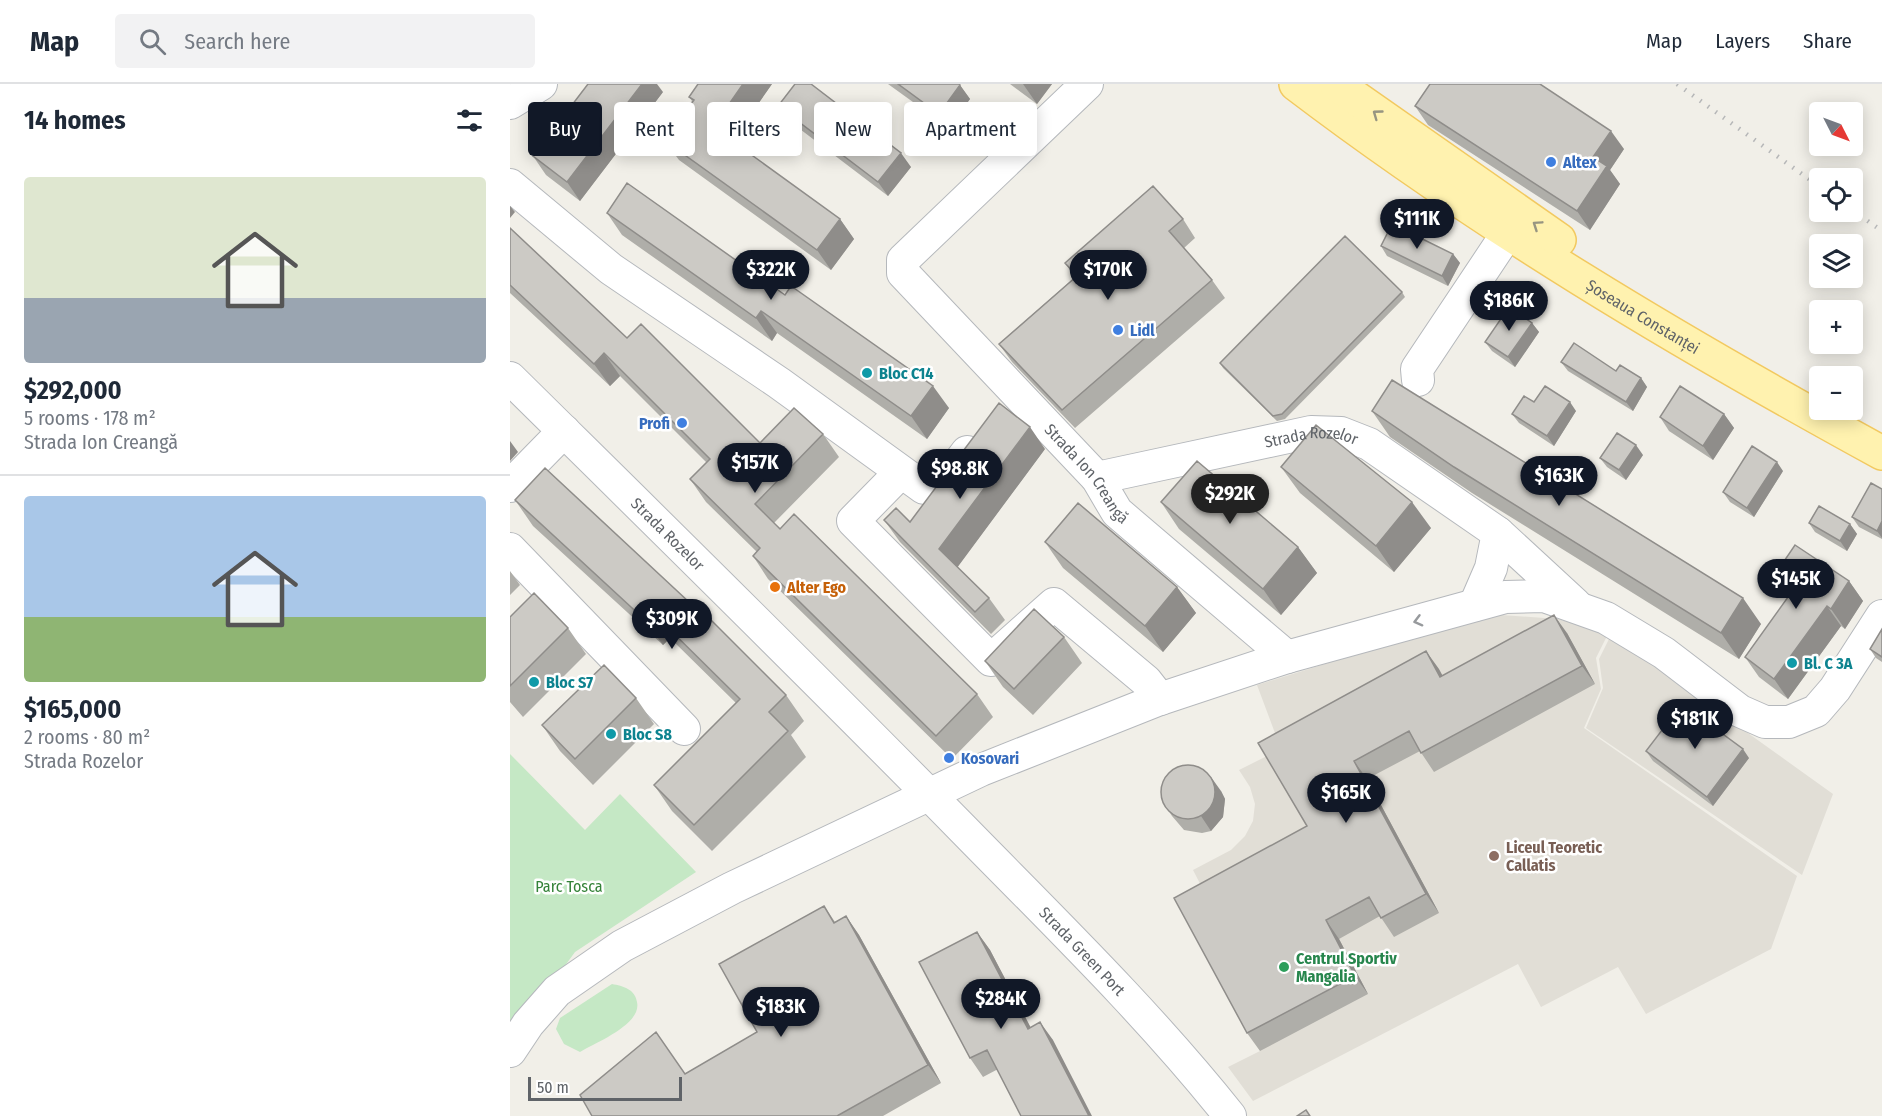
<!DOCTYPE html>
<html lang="en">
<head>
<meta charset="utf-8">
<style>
  body { margin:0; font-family:"Fira Sans Condensed",sans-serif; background:#f2f2f3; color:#1f2937; height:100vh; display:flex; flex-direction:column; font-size:22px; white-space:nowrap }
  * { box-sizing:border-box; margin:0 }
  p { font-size:20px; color:#747a83 }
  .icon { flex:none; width:33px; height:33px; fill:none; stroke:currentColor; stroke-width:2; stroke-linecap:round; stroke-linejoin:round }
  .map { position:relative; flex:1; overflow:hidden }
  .sheet { display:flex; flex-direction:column; background:#fff; width:510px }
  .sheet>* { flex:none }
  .hud { position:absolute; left:18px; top:18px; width:570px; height:54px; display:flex; gap:12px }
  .needle { width:39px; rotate:132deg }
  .buttons { position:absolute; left:1299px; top:18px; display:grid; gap:12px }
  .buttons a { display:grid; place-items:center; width:54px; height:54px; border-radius:6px; background:#fff; box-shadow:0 3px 15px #0003; font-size:30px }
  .scale { position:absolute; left:18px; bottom:15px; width:154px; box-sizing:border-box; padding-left:6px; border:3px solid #5f6368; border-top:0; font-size:16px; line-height:21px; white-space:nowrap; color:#5f6368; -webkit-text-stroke:4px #fff; paint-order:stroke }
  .price { position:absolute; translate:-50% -51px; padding:0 14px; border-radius:21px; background:#111827; color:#fff; font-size:20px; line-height:39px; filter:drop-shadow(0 2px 3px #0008) }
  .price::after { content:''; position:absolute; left:50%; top:36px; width:18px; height:14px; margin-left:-9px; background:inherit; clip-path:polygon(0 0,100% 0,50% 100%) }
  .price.on { background:#222; color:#fff }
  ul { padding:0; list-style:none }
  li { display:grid; align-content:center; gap:12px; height:318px; padding:0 24px }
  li+li { border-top:2px solid #e0e1e3 }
  li span { display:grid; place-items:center; height:186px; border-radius:6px; color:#555 }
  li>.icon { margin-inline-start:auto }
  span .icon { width:108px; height:108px; fill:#fffc; stroke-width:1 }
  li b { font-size:26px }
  h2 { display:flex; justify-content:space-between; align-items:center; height:72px; padding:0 24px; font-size:26px }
  .tag { padding:0 21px; border-radius:6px; background:#fff; box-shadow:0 3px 15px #0003; font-size:21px; line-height:54px }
  .tag.on { background:#111827; color:#fff }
  header { display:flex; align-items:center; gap:36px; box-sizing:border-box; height:84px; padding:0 30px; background:#fff; border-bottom:2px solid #e0e1e3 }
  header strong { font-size:28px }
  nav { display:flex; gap:33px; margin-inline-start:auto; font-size:21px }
  .search { width:420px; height:54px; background:#f2f2f3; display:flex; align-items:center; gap:15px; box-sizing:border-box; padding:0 21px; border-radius:6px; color:#747a83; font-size:22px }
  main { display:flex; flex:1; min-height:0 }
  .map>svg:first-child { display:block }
  .education { fill:#e1ded6 }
  .green { fill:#c5e8c5 }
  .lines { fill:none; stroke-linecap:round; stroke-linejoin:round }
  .minor-casing { stroke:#b5b8bc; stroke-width:34 }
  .major-casing { stroke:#f2c960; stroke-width:36 }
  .minor { stroke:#fff; stroke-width:32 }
  .major { stroke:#fff2af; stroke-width:33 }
  .rail { stroke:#b6b7b8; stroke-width:4.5; stroke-dasharray:1.5 8; stroke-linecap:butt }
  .wall { fill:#afaea9 }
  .shaded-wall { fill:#8f8d8a }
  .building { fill:#cccac5; stroke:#8f8d8a; stroke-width:1.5 }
  .oneway { stroke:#979581 }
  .oneway2 { stroke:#979a9d }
  .shop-dot { fill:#3f7fe0; stroke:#fff; stroke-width:2 }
  .culture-dot { fill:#0f9aa8; stroke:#fff; stroke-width:2 }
  .food-dot { fill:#e8710a; stroke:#fff; stroke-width:2 }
  .education-dot { fill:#8d6e63; stroke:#fff; stroke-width:2 }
  .leisure-dot { fill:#2e9e5b; stroke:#fff; stroke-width:2 }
  .labels { text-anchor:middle; stroke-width:5; stroke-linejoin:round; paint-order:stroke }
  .shop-label { font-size:16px; font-weight:bold; fill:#366cbe; stroke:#fff; text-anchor:start }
  .street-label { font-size:16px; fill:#5f6368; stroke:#fff }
  .culture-label { font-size:16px; font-weight:bold; fill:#0d838f; stroke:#fff; text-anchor:start }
  .food-label { font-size:16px; font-weight:bold; fill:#c56008; stroke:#fff; text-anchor:start }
  .education-label { font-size:16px; font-weight:bold; fill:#785e54; stroke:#fff; text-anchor:start }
  .park-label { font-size:16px; fill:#348238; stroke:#fff }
  .leisure-label { font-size:16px; font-weight:bold; fill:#27864d; stroke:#fff; text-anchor:start }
</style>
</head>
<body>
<header>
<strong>Map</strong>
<div class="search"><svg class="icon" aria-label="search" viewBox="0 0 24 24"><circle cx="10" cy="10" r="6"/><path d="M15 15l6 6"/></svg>Search here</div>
<nav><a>Map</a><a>Layers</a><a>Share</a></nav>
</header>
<main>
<section class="sheet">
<h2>14 homes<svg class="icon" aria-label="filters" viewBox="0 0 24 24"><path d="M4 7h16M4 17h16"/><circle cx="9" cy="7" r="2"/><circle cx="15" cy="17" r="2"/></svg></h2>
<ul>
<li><span style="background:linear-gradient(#dfe7d0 65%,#9aa5b1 0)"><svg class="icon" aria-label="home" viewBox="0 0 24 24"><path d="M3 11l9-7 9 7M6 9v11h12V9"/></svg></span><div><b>$292,000</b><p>5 rooms · 178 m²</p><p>Strada Ion Creangă</p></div></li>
<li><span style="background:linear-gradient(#a9c7e8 65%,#8fb573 0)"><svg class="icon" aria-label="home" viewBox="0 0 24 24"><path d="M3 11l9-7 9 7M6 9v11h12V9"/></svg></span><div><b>$165,000</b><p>2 rooms · 80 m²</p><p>Strada Rozelor</p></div></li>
</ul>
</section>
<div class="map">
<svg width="1372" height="1032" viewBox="0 0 1372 1032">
  <rect width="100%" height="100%" fill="#f1efe8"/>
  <!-- education -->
  <path class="education" d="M977 530 1048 535 1098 550 1086 574 1091 605 1074 644 1287 792 1261 865 1136 930 1108 883 1031 923 1008 880 743 1017 718 983 750 967 700 819 683 786 721 766 735 752 743 737 745 720 740 703 729 686 771 665 747 601Z
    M1101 551 1323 710 1292 791 1076 644 1093 604 1089 575Z"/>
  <!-- green -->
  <path class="green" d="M0 670 75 746 110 710 186 788 65 868 0 957Z
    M102 900C113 902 125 905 127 918 132 940 87 958 70 968L54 960 46 945 50 934Z"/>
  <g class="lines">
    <!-- minor casing -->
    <g class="minor-casing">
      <g id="minor">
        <path id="s1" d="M577 0 393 176V189L587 394 607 428 777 573"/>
        <path d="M0 19 31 0"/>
        <path d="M0 101 101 185 269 299 414 404C436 399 444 385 457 368"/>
        <path id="s2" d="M0 294C151 443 303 592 452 744 543 837 638 929 720 1032"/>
        <path d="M908 296 907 285 997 150"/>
        <path d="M390 389 343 437 481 576 544 520 636 597 650 615"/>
        <path id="s3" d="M587 394 801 348 831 349 859 360 988 449 981 484 965 521"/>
        <path d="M0 402 54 347"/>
        <path d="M988 449 1065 520"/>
        <path d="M0 465 174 645"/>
        <path d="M0 967 18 940 47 907 112 862 222 804 471 686 650 615 777 573 995 513 1034 512 1096 534 1154 569 1230 627 1255 638H1279L1306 627 1325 605 1372 532"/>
      </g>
    </g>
    <!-- major casing -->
    <g class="major-casing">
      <g id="major">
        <path id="s4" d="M786 0C970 140 1169 258 1372 369"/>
        <path d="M826 0 1049 156"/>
      </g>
    </g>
    <!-- minor -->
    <use href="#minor" class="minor"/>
    <!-- major -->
    <use href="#major" class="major"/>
    <!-- rail -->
    <path class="rail" d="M1167 0 1310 103
      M1342 126 1372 147"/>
  </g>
  <!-- wall -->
  <path class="wall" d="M262 0 222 57 330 135 344 155 321 186 169 76 154 56 182 17 179 13Z
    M378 0H449L460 15 439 44Z
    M500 0H542L527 20Z
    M153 8 70 117 36 91 23 72Z
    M268 22 401 83 378 112 278 36Z
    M905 22 1114 65 1100 86 1110 100 1080 146 918 41Z
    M97 129 439 324 417 355 267 249 262 257 112 151Z
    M673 135 685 154 674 164 702 196 715 214 565 344 502 278 489 260 565 193 555 179Z
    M0 144 117 254 250 359 313 350 329 373 264 439 467 610 483 633 442 675 258 495 243 472 247 468 196 418 180 395 197 379 110 292 100 302 0 209Z
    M871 162 943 170 950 179 938 202 877 172Z
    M892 208 895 213 775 335 767 337 713 284 710 279Z
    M1022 239 1029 248 1005 283 982 267 975 258Z
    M1051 278 1106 287 1131 294 1137 303 1123 327 1058 287Z
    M1024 318 1066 327 1044 362 1009 339 1002 330Z
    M862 327 1251 540 1229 575 962 409 880 353Z
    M1214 330 1224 344 1203 376 1159 347 1150 333Z
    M535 365 447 483 479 514 495 536 481 550 390 458 374 436 400 438Z
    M1133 371 1116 396 1097 383 1090 374Z
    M771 383 921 444 884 488 790 409Z
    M1273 387 1244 433 1220 418 1213 408Z
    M1372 405V455L1349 443 1342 433Z
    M5 416 276 611 294 637 281 651 296 673 202 767 162 727 144 701 226 619 160 554 153 561 23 442Z
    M651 418 788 463 807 489 771 531 669 445Z
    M1299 439 1340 440 1347 450 1337 467 1305 448Z
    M535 458 667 503 686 529 653 568 553 484Z
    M0 487 10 501 0 511Z
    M1266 489 1339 497 1353 517 1335 545 1331 542 1278 615 1249 593 1235 573 1281 510Z
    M0 533 58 544 76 570 13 633 0 618Z
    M1372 545V578L1366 574 1360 565Z
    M1057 549 1085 600 924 688 910 667 857 695 929 829 884 853 870 832 829 855 858 910 750 967 737 949 797 742 916 567 932 592Z
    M554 553 572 579 523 631 493 603 475 577Z
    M126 614 144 640 83 701 50 667 32 641Z
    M1136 667 1239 674 1203 722 1143 677Z
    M711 707 715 715 713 733 701 747 692 749 674 746 662 732 653 718Z
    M314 822 325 838 336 832 349 851 431 999 373 1032H82L175 990 247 948Z
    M467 848 480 866 520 943 543 956 473 993 460 974Z"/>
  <!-- shaded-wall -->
  <path class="shaded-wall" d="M132 0H147L153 8 70 117 57 98Z
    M233 0H262L217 64 203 43Z
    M513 0H542L527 20Z
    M450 1 460 15 439 44 429 30Z
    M1101 47 1114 65 1100 86 1110 100 1080 146 1067 127 1083 73Z
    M391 69 401 83 378 112 368 98Z
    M0 122 5 128 0 134Z
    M330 135 344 155 321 186 307 166Z
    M943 170 950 179 938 202 932 192Z
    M251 227 267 249 262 257 246 234Z
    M1022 239 1029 248 1005 283 998 273Z
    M94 269 110 292 100 302 84 280Z
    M1131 294 1137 303 1123 327 1116 318Z
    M423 302 439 324 417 355 401 332Z
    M1060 318 1066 327 1044 362 1037 352Z
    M1214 330 1224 344 1203 376 1193 362Z
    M520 343 535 365 444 488 429 465Z
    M0 357 8 368 0 377Z
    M1126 361 1133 371 1116 396 1109 386Z
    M1267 378 1273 387 1244 433 1237 424Z
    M902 418 921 444 884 488 866 462Z
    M1372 437V454L1367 447Z
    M1340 440 1347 450 1337 467 1330 457Z
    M788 463 807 489 771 531 753 505Z
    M1339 497 1353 517 1335 545 1321 525Z
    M667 503 686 529 653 568 635 542Z
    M1233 514 1251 540 1229 575 1211 549Z
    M1317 522 1331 542 1278 615 1264 595Z
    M142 528 160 554 153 561 134 535Z
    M1044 531 1057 549 1085 600 1072 582Z
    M916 567 929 585 943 611 930 593Z
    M1233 665 1239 674 1203 722 1197 713Z
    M844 677 857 695 929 829 916 810Z
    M701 693 711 707 715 715 713 733 701 747 691 732Z
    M336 832 349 851 431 999 418 981Z
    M816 836 829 855 858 910 845 892Z
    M467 848 480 866 531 963 518 945Z
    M530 938 543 956 582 1032H579Z"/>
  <!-- building -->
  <path class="building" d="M78 0H132L57 98 23 72Z
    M188 0H233L203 43 330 135 307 166 154 56 184 16 179 13Z
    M285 0H301L391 69 368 98 268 22Z
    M388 0H449L450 1 429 30Z
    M920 0H1030L1101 47 1083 73 1097 82 1067 127 905 22Z
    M117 99 275 211 281 202 423 302 401 332 251 227 246 234 97 129Z
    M643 102 673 135 659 147 702 196 552 326 489 260 567 192 555 179Z
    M882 140 943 170 932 192 871 162Z
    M0 144 117 254 131 240 250 359 284 324 313 350 245 420 270 445 284 430 467 610 426 652 243 472 250 464 180 395 200 375 94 269 84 280 0 201Z
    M835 152 892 208 772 330 763 332 710 279Z
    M999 223 1022 239 998 273 975 258Z
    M1064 259 1106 287 1110 281 1131 294 1116 318 1051 278Z
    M882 296 1233 514 1211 549 944 383 862 327Z
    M1035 302 1060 318 1037 352 1002 330 1014 312 1024 318Z
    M1170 302 1214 330 1193 362 1150 333Z
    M489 319 520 343 429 465 479 514 465 528 374 436 386 424 400 438Z
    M806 341 902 418 866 462 771 383Z
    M1107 349 1126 361 1109 386 1090 374Z
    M1242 362 1267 378 1237 424 1213 408Z
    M687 377 788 463 753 505 651 418Z
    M35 384 179 518 181 516 276 611 259 628 278 647 184 741 144 701 230 615 142 528 134 535 5 416Z
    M1361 399 1372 405V437L1367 447 1342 433Z
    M568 419 667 503 635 542 535 458Z
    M1309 422 1340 440 1330 457 1299 439Z
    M1285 461 1339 497 1321 525 1317 522 1264 595 1235 573 1286 502 1266 489Z
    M24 509 58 544 0 602V533Z
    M524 525 554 553 504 605 475 577Z
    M1044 531 1072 582 911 669 899 647 844 677 916 810 871 834 859 813 816 836 845 892 737 949 664 814 797 742 748 659 916 567 930 593Z
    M1372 545V573L1360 565Z
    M94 581 126 614 65 675 32 641Z
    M1172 620 1233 665 1197 713 1136 667Z
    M651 708a27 27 0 1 1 54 0a27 27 0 1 1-54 0Z
    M314 822 324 839 336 832 418 981 327 1032H82L70 1011 146 948 175 990 247 948 209 880Z
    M467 848 518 945 530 938 579 1032H511L477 966 460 974 409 878Z
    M796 1026 800 1032H787Z"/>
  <!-- one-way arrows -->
  <defs><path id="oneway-chevron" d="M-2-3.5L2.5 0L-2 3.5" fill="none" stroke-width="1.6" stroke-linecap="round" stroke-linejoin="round" transform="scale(1.5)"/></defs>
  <g class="oneway">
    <use href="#oneway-chevron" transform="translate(867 30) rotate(-144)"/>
    <use href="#oneway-chevron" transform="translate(1027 141) rotate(-146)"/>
  </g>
  <use class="oneway2" href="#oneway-chevron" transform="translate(908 537) rotate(165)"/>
  <!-- markers -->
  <g class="shop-dot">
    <circle cx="1041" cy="78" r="6"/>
    <circle cx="608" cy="246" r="6"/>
    <circle cx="172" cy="339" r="6"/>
    <circle cx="439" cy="674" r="6"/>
  </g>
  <g class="culture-dot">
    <circle cx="357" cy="289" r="6"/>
    <circle cx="1282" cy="579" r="6"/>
    <circle cx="24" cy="598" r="6"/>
    <circle cx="101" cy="650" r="6"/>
  </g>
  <circle class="food-dot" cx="265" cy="503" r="6"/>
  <circle class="education-dot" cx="984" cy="772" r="6"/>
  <circle class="leisure-dot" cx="774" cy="883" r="6"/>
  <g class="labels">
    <!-- shop labels -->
    <g class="shop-label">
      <text x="1053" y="84">Altex</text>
      <text x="620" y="252">Lidl</text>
      <text x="160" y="345" text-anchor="end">Profi</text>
      <text x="451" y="680">Kosovari</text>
    </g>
    <!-- street labels -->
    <g class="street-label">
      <text dy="6" stroke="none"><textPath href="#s4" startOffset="418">Șoseaua Constanței</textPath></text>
      <text dy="6" stroke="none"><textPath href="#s3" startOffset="219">Strada Rozelor</textPath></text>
      <text dy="6" stroke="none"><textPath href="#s1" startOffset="540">Strada Ion Creangă</textPath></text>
      <text dy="6" stroke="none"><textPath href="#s2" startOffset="222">Strada Rozelor</textPath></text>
      <text dy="6" stroke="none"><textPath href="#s2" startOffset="810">Strada Green Port</textPath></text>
    </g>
    <!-- culture labels -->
    <g class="culture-label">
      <text x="369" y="295">Bloc C14</text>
      <text x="1294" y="585">Bl. C 3A</text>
      <text x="36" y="604">Bloc S7</text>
      <text x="113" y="656">Bloc S8</text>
    </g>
    <!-- food labels -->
    <g class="food-label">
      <text x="277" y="509">Alter Ego</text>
    </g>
    <!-- education labels -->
    <g class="education-label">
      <text x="996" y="769">Liceul Teoretic<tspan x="996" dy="18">Callatis</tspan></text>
    </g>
    <!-- park labels -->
    <g class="park-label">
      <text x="59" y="808">Parc Tosca</text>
    </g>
    <!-- leisure labels -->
    <g class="leisure-label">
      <text x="786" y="880">Centrul Sportiv<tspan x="786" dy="18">Mangalia</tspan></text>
    </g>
  </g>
</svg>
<div class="buttons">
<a><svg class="needle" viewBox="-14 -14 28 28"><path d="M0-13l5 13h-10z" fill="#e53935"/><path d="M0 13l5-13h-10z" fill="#747a83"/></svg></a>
<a><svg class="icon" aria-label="locate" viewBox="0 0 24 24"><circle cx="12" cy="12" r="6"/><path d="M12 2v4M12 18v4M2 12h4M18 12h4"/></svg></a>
<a><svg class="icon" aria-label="layers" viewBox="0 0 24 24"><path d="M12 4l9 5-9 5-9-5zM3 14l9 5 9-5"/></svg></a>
<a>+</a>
<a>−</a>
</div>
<div class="scale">50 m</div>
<b class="price" style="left:907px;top:166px">$111K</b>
<b class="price" style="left:261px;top:217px">$322K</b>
<b class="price" style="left:598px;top:217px">$170K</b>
<b class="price" style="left:999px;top:248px">$186K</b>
<b class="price" style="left:245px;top:410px">$157K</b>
<b class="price" style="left:450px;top:416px">$98.8K</b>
<b class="price" style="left:1049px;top:423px">$163K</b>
<b class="price on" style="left:720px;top:441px">$292K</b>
<b class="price" style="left:1286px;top:526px">$145K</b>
<b class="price" style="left:162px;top:566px">$309K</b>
<b class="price" style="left:1185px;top:666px">$181K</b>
<b class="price" style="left:836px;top:740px">$165K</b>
<b class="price" style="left:491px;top:946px">$284K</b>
<b class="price" style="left:271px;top:954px">$183K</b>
<div class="hud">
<a class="tag on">Buy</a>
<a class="tag">Rent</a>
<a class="tag">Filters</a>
<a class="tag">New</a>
<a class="tag">Apartment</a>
</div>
</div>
</main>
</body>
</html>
